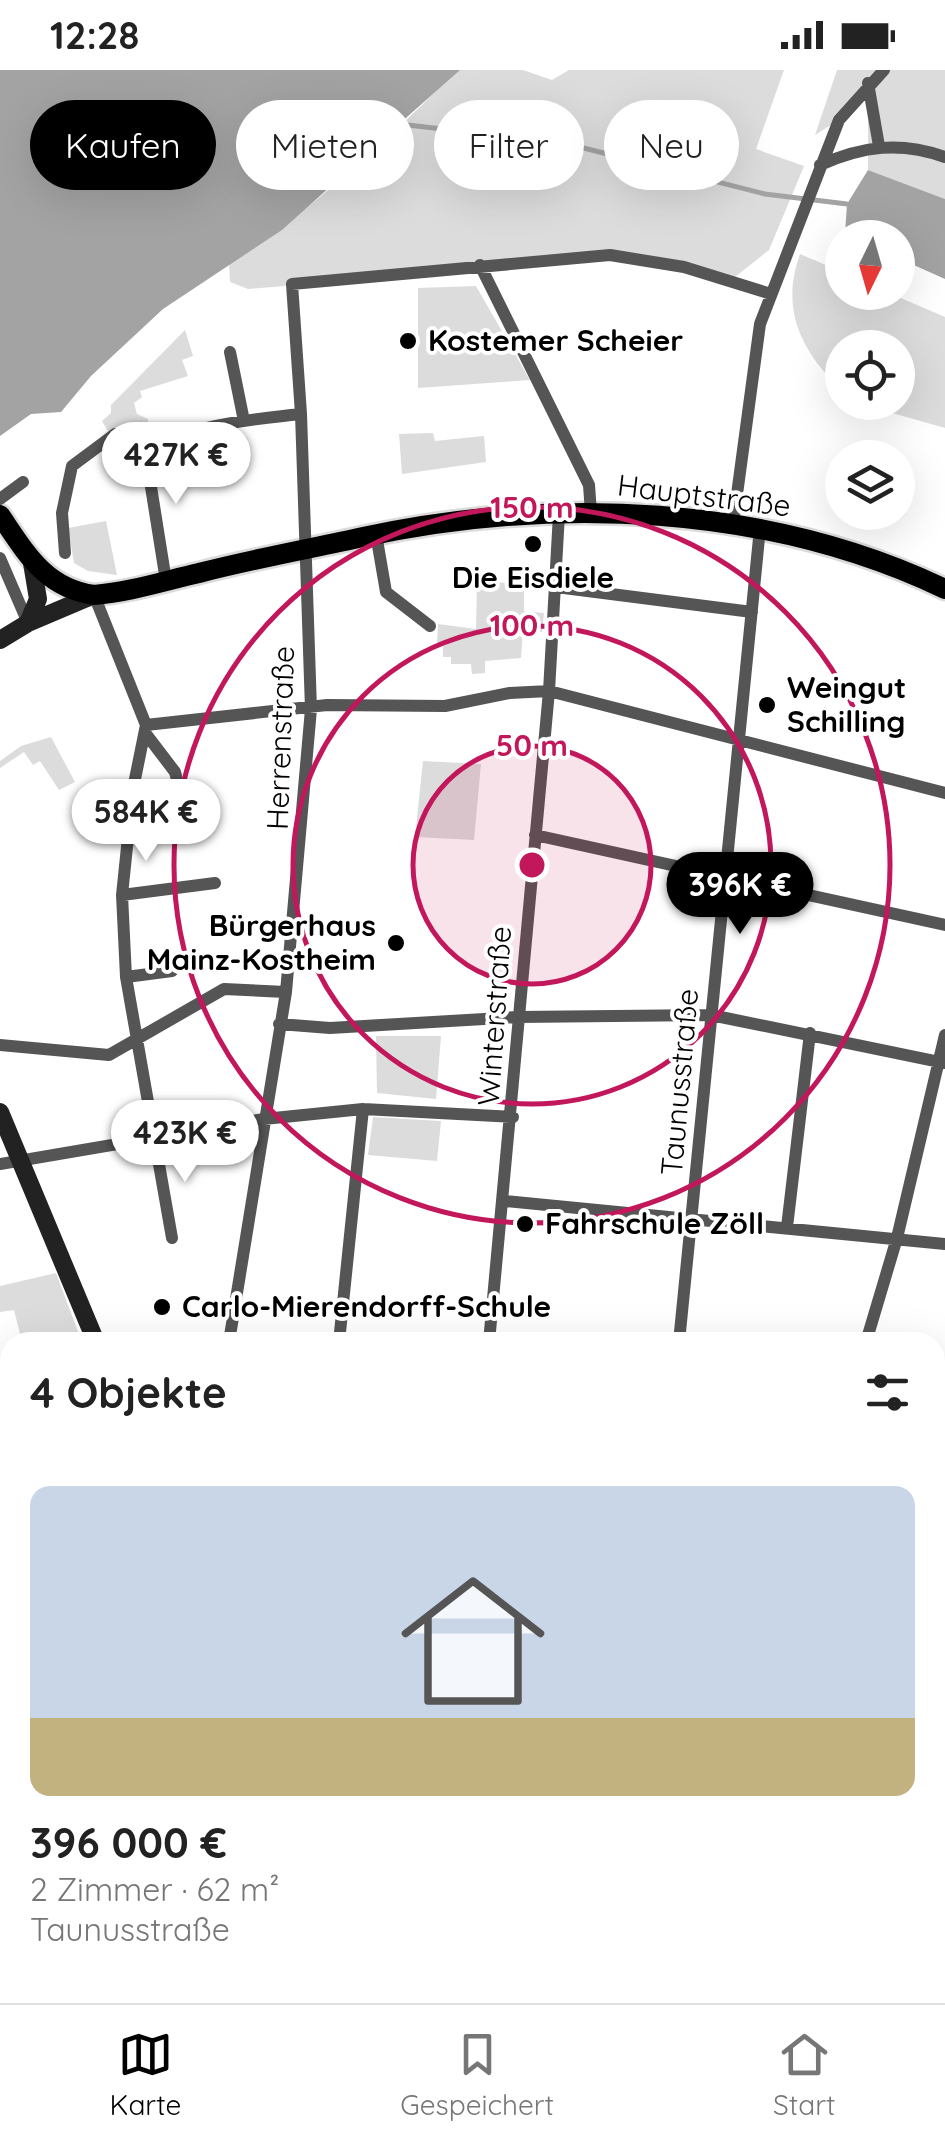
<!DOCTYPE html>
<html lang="de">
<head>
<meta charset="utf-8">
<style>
  body { margin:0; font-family:Quicksand,sans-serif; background:#f6f6f6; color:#222; height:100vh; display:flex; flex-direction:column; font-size:38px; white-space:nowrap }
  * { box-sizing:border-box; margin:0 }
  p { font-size:32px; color:#767676 }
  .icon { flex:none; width:55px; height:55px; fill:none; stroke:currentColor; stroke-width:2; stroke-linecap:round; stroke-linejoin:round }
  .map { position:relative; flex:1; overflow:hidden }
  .sheet { position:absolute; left:0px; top:1262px; width:945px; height:672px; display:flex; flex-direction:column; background:#fff; border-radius:30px 30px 0 0; box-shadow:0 10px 40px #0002 }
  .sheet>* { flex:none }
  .top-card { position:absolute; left:30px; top:30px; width:885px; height:90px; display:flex; gap:20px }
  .needle { width:65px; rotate:185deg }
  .tools { position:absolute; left:825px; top:150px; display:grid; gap:20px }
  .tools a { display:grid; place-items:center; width:90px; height:90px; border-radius:50%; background:#fff; box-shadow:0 10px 40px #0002; font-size:50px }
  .price { position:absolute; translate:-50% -85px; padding:0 22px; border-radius:35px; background:#fff; color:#222; font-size:32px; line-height:65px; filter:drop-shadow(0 2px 5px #0008) }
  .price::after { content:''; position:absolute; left:50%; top:60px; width:30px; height:22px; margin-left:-15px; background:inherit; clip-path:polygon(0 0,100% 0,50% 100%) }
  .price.active { background:#000; color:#fff }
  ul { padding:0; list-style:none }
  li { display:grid; align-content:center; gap:20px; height:530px; padding:0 30px }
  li+li { border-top:2px solid #e0e0e0 }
  li span { display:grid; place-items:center; height:310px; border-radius:20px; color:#555 }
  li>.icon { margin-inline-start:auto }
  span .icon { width:180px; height:180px; fill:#fffc; stroke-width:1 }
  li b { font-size:42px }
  h2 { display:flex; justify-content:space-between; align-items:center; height:120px; padding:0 30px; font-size:42px }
  .chip { padding:0 35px; border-radius:45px; background:#fff; box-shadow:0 10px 40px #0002; font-size:35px; line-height:90px }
  .chip.active { background:#000; color:#fff }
  .status { display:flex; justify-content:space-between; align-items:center; height:70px; padding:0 50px; background:#fff; direction:ltr }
  .status svg { height:28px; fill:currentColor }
  .dock { display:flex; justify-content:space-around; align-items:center; height:140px; border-top:2px solid #e0e0e0; background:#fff; font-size:28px; color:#767676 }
  .dock a { display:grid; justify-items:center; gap:5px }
  .dock .active { color:#000 }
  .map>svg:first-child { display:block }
  .green { fill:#dcdcdc }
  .water { fill:#a3a3a3 }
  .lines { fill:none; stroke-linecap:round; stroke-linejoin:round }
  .stream { stroke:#a3a3a3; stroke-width:5 }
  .primary-casing { stroke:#dbdbdb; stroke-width:25 }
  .street { stroke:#555; stroke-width:12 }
  .secondary { stroke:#222; stroke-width:18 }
  .primary { stroke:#000; stroke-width:20 }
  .rail-casing { stroke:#000; stroke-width:9 }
  .rail { stroke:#fff; stroke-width:5; stroke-dasharray:15; stroke-linecap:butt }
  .ring { fill:none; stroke:#c2185b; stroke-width:5 }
  .poi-dot { fill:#000; stroke:#fff; stroke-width:4 }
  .labels { text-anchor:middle; stroke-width:8; stroke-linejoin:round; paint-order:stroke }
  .poi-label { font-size:30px; font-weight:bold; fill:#000; stroke:#fff; text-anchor:start }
  .street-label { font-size:30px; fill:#000; stroke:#fff }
  .centre { fill:#c2185b; stroke:#fff; stroke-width:5 }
  .ring-label { font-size:30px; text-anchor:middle; font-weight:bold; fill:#c2185b; stroke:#fff; stroke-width:8; stroke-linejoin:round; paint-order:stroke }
</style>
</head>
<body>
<div class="status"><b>12:28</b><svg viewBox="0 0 49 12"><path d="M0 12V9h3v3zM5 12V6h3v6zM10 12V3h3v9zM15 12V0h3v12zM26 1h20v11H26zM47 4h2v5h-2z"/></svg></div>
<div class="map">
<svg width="945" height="1933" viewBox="0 0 945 1933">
  <rect width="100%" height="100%" fill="#fff"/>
  <!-- green -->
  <path class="green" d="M457 0H523L552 10 569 0H784L756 79 804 96 769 180 730 211 634 188 248 219 230 212 229 193C313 140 387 71 457 0Z
    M837 0H945V129L868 100V15L839 50 815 65Z
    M800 184 842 202V222L889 223 945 247V358L857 333 898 332V278H842V321C801 281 780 240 800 184Z
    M476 216 530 310 418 318V218Z
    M185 260 193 286 182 290 188 306 140 321 142 327 134 333 137 344 148 349 147 365 157 373 142 381 119 356 109 363 102 351 111 343V335Z
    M433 363 435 371 484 366 486 392 402 404 399 364Z
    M106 451 117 505 88 501 74 493 68 458Z
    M477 510 524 515V541L544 543 542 562 523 561 521 588 485 591V603L472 604 471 594H451V587H443V574H437L438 554 476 559Z
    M51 667 75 712 59 720 40 691 33 695 24 682 0 698V691L21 676Z
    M423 691 481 694 474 770 415 767Z
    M376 966H441L436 1029 377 1023Z
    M373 1047 441 1051 437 1091 368 1085Z
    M56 1203 82 1272 71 1269 22 1272 14 1240 0 1242V1216Z
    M0 1536H10V1666L0 1670Z"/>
  <!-- water -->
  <path class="water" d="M0 0H460L399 54 409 71 407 85 395 91 382 70 282 160 163 239 91 306 61 342 31 344 0 366Z
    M868 100 945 129V209L898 188V168L845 164 847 134Z"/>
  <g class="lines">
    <!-- stream -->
    <path class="stream" d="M399 54 564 73 765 124 847 134"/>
    <!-- primary casing -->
    <g class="primary-casing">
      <path id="primary" d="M0 445C26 483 45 518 94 525 130 522 164 511 199 503 253 489 308 479 363 467 554 426 767 434 945 519"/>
    </g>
    <!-- street -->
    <path class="street" d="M868 13 879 76
      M820 95C863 76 900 71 945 87
      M480 195 589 415 591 443
      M230 282 244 351
      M144 390C183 353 250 350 301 344
      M0 429 23 412
      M733 454 760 254 839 50 884 0
      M376 464 386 522 430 556
      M65 483 62 443 72 396 115 364H123L148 398 166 511
      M0 488 28 553
      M556 517 752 542
      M94 525 146 655 133 719 122 825 126 907 172 1168
      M146 655 327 635 445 636 510 623 549 621 945 723
      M146 664 175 702 186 745
      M535 765 945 855
      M122 825 215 813
      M126 907 172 901
      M279 954 330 958 518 947 711 945 945 993
      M0 975 109 985 224 919 286 922
      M0 1094 264 1049 363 1039 513 1047
      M505 1131 945 1174
      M787 1157 810 963
      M229 1272 286 922 311 639 301 344 292 214 610 185 684 197 771 224
      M339 1272 363 1039
      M489 1272 549 621 559 444
      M679 1272 760 458
      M866 1272 897 1168 945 965
      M0 1356 10 1354
      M0 1479 10 1480
      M935 1485 945 1486
      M935 1511 945 1510
      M935 1847 945 1846
      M0 1893H10
      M279 1925 281 1933
      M60 1933 62 1925
      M648 1933 649 1925"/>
    <!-- secondary -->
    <path class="secondary" d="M28 553 38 529 32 493
      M0 570 28 553 94 525
      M0 1042 96 1272
      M935 1344 945 1345
      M0 1689 10 1684"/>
    <!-- primary -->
    <use href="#primary" class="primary"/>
    <!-- rail casing -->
    <g class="rail-casing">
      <path id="rail" d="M935 1655 945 1654
        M0 1750 10 1749"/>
    </g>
    <!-- rail -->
    <use href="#rail" class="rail"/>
  </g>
  <!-- distance rings -->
  <circle cx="532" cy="795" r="119" fill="#c2185b" fill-opacity=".12"/>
  <g class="ring">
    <circle cx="532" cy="795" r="119"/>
    <circle cx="532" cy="795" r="239"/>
    <circle cx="532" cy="795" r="358"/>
  </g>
  <!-- markers -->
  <g class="poi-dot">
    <circle cx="408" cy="271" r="10"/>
    <circle cx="533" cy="474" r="10"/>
    <circle cx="767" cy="635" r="10"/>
    <circle cx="396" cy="873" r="10"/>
    <circle cx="525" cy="1154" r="10"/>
    <circle cx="162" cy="1237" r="10"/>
  </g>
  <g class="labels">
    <!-- poi labels -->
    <g class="poi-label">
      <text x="428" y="281">Kostemer Scheier</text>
      <text x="533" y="518" text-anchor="middle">Die Eisdiele</text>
      <text x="787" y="628">Weingut<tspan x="787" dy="34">Schilling</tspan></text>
      <text x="376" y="866" text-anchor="end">Bürgerhaus<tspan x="376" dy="34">Mainz-Kostheim</tspan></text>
      <text x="545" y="1164">Fahrschule Zöll</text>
      <text x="182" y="1247">Carlo-Mierendorff-Schule</text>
    </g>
    <!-- street labels -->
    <g class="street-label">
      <text transform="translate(704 426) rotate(7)" y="10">Hauptstraße</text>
      <text transform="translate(281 668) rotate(-88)" y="10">Herrenstraße</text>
      <text transform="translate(495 946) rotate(-86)" y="10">Winterstraße</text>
      <text transform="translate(680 1012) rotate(-85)" y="10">Taunusstraße</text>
    </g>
  </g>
  <circle cx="532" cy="795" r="15" class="centre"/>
  <g class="ring-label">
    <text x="532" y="448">150 m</text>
    <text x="532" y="566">100 m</text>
    <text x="532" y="686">50 m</text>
  </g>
</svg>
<div class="tools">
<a><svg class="needle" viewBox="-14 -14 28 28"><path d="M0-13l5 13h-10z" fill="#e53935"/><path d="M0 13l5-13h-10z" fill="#767676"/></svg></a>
<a><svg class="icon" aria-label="locate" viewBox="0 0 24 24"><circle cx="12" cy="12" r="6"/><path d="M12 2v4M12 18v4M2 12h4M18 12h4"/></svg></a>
<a><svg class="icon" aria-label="layers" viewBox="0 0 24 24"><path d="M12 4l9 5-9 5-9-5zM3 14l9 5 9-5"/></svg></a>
</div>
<b class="price" style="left:176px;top:437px">427K €</b>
<b class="price" style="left:146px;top:794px">584K €</b>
<b class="price active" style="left:740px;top:867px">396K €</b>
<b class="price" style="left:185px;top:1115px">423K €</b>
<div class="top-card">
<a class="chip active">Kaufen</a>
<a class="chip">Mieten</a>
<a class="chip">Filter</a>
<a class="chip">Neu</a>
</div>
<section class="sheet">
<h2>4 Objekte<svg class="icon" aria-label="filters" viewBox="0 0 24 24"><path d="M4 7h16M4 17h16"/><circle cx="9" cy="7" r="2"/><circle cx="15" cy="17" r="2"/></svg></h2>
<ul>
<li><span style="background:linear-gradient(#c9d6e8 75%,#c2b280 0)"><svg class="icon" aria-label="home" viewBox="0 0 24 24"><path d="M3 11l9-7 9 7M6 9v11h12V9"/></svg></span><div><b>396 000 €</b><p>2 Zimmer · 62 m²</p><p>Taunusstraße</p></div></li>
</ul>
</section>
</div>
<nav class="dock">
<a class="active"><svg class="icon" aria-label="map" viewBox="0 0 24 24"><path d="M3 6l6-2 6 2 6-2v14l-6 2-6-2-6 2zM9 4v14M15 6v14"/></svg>Karte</a>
<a><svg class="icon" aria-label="saved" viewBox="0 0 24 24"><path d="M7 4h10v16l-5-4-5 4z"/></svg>Gespeichert</a>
<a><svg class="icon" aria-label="home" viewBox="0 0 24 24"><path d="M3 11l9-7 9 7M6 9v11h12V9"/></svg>Start</a>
</nav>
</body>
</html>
